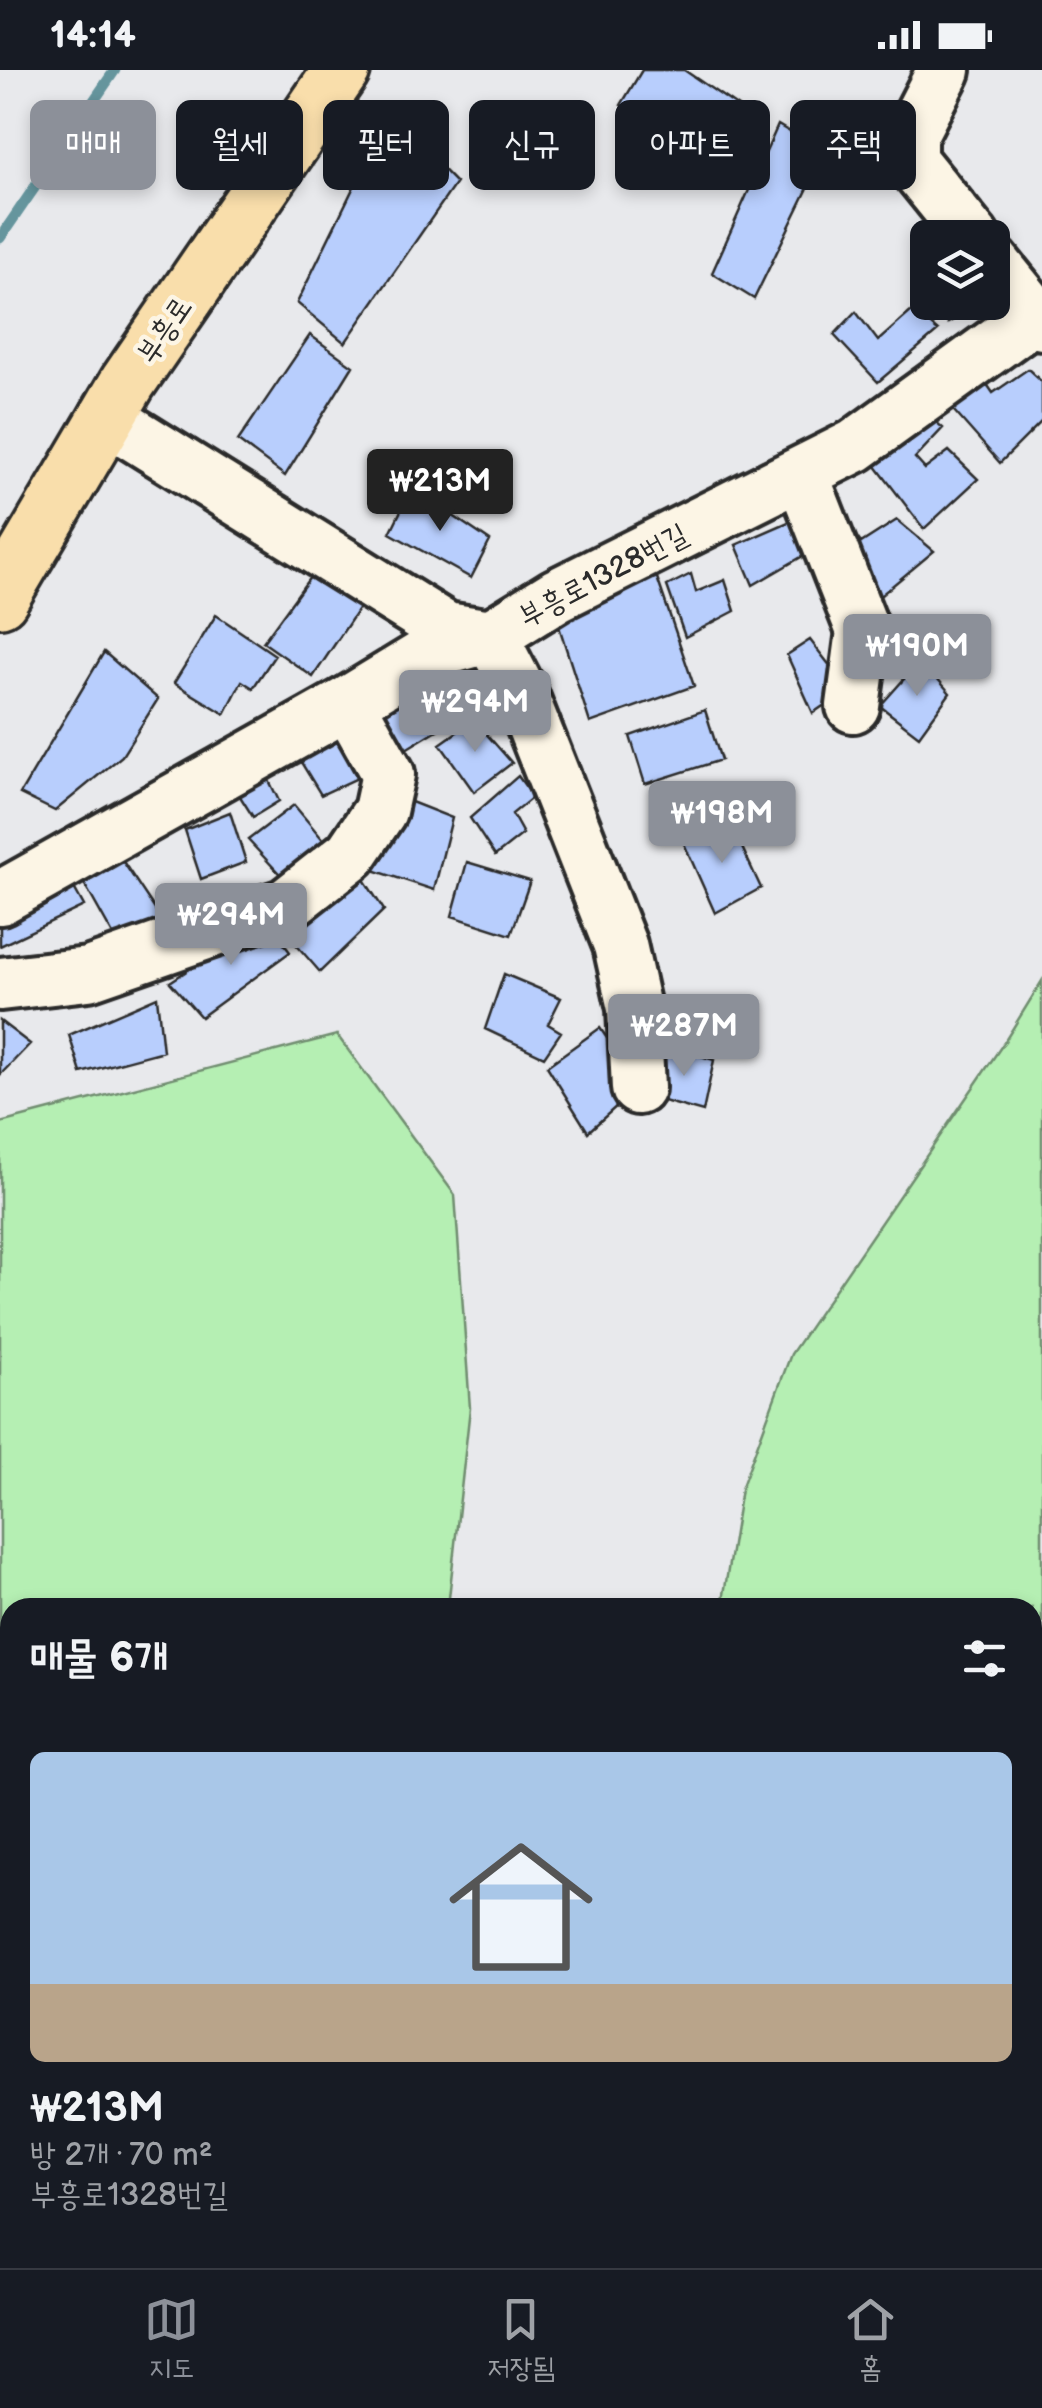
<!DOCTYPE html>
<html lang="ko">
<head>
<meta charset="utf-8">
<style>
  body { margin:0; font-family:"Balsamiq Sans","Poor Story",sans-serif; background:#20242c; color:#f1f3f6; height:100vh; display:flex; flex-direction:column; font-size:38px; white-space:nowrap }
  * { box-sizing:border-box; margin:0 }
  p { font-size:32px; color:#9ea1a6 }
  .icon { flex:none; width:55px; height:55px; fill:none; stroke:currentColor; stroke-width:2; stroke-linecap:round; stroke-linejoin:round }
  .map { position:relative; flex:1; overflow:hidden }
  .panel { position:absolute; left:0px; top:1528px; width:1042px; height:672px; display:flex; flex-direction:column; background:#171b24; border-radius:30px 30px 0 0; box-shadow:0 5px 15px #0003 }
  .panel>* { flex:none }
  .banner { position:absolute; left:30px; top:30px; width:982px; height:90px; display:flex; gap:20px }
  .controls { position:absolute; left:910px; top:150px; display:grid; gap:20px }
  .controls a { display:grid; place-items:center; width:100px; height:100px; border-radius:15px; background:#171b24; box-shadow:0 5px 15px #0003; font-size:50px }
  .price { position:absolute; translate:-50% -85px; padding:0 22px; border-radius:10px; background:#8c9099; color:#fff; font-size:32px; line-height:65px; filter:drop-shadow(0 2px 5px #0008) }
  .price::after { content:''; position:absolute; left:50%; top:60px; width:30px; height:22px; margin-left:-15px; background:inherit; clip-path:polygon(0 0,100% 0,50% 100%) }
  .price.on { background:#222; color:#fff }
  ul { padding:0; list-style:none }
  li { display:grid; align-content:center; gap:20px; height:530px; padding:0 30px }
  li+li { border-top:2px solid #363941 }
  li span { display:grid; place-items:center; height:310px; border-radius:15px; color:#555 }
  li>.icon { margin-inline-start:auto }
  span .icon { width:180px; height:180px; fill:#fffc; stroke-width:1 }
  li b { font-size:42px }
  h2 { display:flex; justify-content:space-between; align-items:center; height:120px; padding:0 30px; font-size:42px }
  .pill { padding:0 35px; border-radius:15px; background:#171b24; box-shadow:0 5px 15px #0003; font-size:35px; line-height:90px }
  .pill.on { background:#8c9099; color:#fff }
  .status { display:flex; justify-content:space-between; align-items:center; height:70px; padding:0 50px; background:#171b24; direction:ltr }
  .status svg { height:28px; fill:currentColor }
  .tabs { display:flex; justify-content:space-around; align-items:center; height:140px; border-top:2px solid #363941; background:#171b24; font-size:28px; color:#9ea1a6 }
  .tabs a { display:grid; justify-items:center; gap:5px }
  .tabs .on { color:#8c9099 }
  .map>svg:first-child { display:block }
  .green { fill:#b5efb3; stroke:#708d6f; stroke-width:2.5 }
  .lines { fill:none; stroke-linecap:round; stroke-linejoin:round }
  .stream { stroke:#65959d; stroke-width:11 }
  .building { fill:#b8cefd; stroke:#2b2b2b; stroke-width:2.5 }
  .minor-casing { stroke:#2b2b2b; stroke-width:60 }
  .major-casing { stroke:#2b2b2b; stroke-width:62 }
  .minor { stroke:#fcf5e5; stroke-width:52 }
  .major { stroke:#f9deab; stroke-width:55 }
  .labels { text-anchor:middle; stroke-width:9; stroke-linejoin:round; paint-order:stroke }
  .street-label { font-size:30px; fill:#2b2b2b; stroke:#fcf5e5 }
</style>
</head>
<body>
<div class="status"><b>14:14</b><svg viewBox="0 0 49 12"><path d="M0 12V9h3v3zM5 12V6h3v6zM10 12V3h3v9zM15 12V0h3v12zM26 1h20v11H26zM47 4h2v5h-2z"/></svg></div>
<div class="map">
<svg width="1042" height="2198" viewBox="0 0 1042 2198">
  <rect width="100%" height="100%" fill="#e8e9ec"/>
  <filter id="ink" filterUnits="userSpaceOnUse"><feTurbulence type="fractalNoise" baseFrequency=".01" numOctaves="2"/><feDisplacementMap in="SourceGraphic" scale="20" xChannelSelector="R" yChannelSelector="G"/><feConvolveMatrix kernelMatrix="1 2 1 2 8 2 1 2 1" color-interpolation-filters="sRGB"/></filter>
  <g filter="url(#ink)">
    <!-- green -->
    <path class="green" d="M1042 911V2198H0V1053L337 965 455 1125 470 1338 448 1537 10 1538V2190H1032V1538L722 1537 741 1419 791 1284 1005 971Z"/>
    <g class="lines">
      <!-- stream -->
      <path class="stream" d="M0 168 115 0"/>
    </g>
    <!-- building -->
    <path class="building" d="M642 0H684L747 43 714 96 621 35Z
      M389 45 456 113 345 273 297 233Z
      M778 55 825 83 754 229 712 203Z
      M934 232H984L948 253Z
      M913 240 938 261 878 312 834 265 856 242 878 271Z
      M310 265 353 296 285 406 238 371Z
      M1028 299 1042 312V351L1000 393 946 332 980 304 993 323Z
      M928 345 943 358 915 388 925 399 949 381 978 409 924 459 872 391Z
      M412 418 490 471 471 508 390 463Z
      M800 447 815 479 753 515 736 475Z
      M897 450 934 481 874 531 838 478 853 462 861 473Z
      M321 492 371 520 313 607 263 572Z
      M652 493 694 616 590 653 554 541Z
      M691 504 696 522 725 510 735 541 685 567 667 516Z
      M216 545 275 585 253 618 242 611 225 644 174 613Z
      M810 570 848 619 813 643 787 585Z
      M104 582 158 629 122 686 55 741 20 724Z
      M921 590 950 623 919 666 880 636Z
      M433 597 465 643 406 679 366 635Z
      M705 640 721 690 645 714 630 666Z
      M474 650 512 693 474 722 440 674Z
      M338 653 362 706 321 725 293 679Z
      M262 696 279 731 253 747 231 712Z
      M518 706 533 727 512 744 523 764 495 786 470 748Z
      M396 726 452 748 434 820 373 800Z
      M294 735 335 784 291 816 248 770Z
      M230 742 246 792 201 809 185 760Z
      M731 754 761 818 715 843 682 769Z
      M110 772 162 850 118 874 71 790Z
      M467 792 530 811 511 865 452 846Z
      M354 794 384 840 320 902 280 856Z
      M63 798 84 836 0 876V834Z
      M265 849 290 882 201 947 170 912Z
      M504 904 561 928 548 954 561 962 544 987 485 959Z
      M157 927 163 981 81 1003 69 965Z
      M0 951 30 974 0 1005Z
      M600 958 623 992 628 1026 588 1062 547 996Z
      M665 975 714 990 703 1042 653 1028Z"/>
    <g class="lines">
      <!-- minor casing -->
      <g class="minor-casing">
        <path id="minor" d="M944 0 910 66V90L973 168
          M992 191 1042 253
          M106 347 446 559 491 566 520 622 620 875 634 938 638 1018
          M801 403 863 561 853 636
          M0 828 348 633 430 583 491 566 557 525 855 376 1036 245
          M0 914 88 904 286 835 351 784 380 741 388 704 348 633"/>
      </g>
      <!-- major casing -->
      <g class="major-casing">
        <path id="major" d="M0 529 128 312 342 0"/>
      </g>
      <!-- minor -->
      <use href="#minor" class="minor"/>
      <!-- major -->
      <use href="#major" class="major"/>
    </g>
  </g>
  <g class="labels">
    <!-- street labels -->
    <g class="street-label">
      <text transform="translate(164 260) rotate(-56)" y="10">부흥로</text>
      <text transform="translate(603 505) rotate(-28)" y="10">부흥로1328번길</text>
    </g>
  </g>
</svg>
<div class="controls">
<a><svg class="icon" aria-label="layers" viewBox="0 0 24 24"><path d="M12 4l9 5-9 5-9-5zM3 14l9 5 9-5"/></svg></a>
</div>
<b class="price on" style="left:440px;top:464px">₩213M</b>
<b class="price" style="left:917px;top:629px">₩190M</b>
<b class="price" style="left:475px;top:685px">₩294M</b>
<b class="price" style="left:722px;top:796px">₩198M</b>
<b class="price" style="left:231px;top:898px">₩294M</b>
<b class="price" style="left:684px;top:1009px">₩287M</b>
<div class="banner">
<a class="pill on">매매</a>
<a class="pill">월세</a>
<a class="pill">필터</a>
<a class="pill">신규</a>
<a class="pill">아파트</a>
<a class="pill">주택</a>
</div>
<section class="panel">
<h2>매물 6개<svg class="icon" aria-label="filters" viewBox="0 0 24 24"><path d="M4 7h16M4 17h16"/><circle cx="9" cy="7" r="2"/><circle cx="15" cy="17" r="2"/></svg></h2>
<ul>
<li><span style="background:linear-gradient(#a9c7e8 75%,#b9a48a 0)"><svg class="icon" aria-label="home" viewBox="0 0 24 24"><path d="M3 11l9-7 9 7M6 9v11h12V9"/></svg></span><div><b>₩213M</b><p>방 2개 · 70 m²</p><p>부흥로1328번길</p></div></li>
</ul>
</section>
</div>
<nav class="tabs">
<a class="on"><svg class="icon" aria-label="map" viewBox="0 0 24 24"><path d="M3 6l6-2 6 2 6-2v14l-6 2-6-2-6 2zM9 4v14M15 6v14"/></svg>지도</a>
<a><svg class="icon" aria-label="saved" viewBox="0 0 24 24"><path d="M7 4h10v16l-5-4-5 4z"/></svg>저장됨</a>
<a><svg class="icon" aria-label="home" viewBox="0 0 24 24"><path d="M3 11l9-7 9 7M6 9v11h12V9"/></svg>홈</a>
</nav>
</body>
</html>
